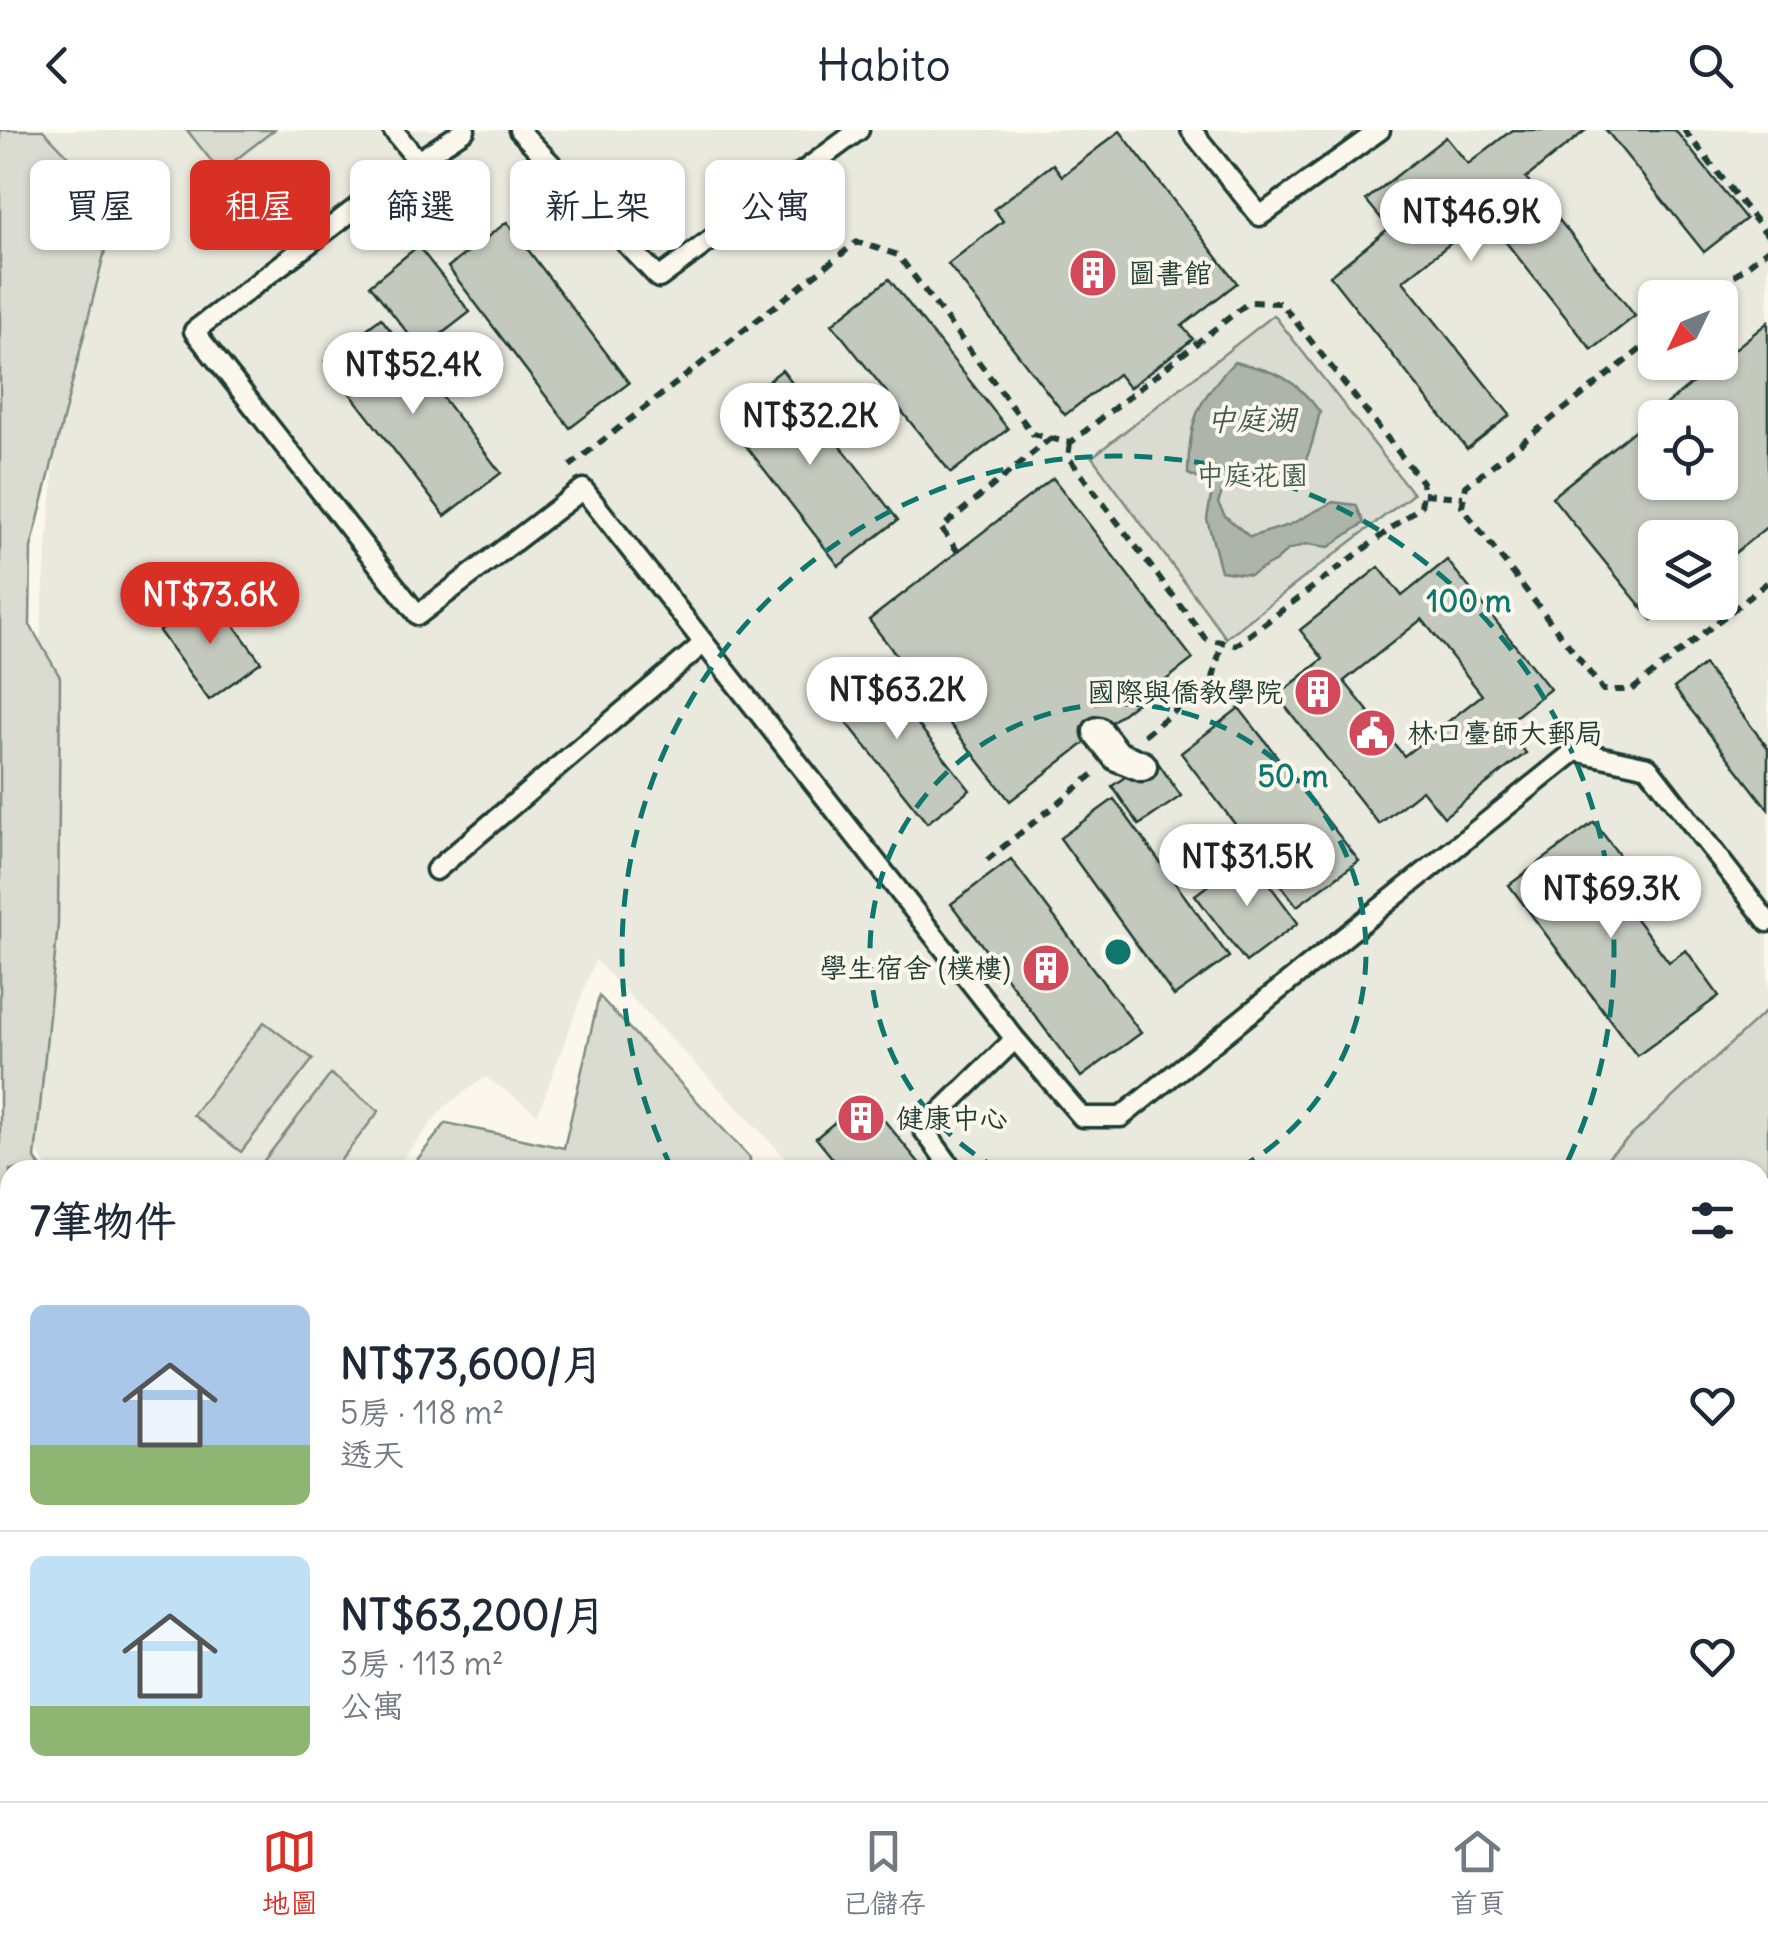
<!DOCTYPE html>
<html lang="zh-TW">
<head>
<meta charset="utf-8">
<style>
  body { margin:0; font-family:Delius,"LXGW WenKai TC",sans-serif; background:#f6f6f7; color:#1f2937; height:100vh; display:flex; flex-direction:column; font-size:38px; white-space:nowrap }
  * { box-sizing:border-box; margin:0 }
  p { font-size:32px; color:#747a83 }
  .icon { flex:none; width:55px; height:55px; fill:none; stroke:currentColor; stroke-width:2; stroke-linecap:round; stroke-linejoin:round }
  .map { position:relative; flex:1; overflow:hidden }
  .side { position:absolute; left:0px; top:1030px; width:1770px; height:642px; display:flex; flex-direction:column; background:#fff; border-radius:30px 30px 0 0; box-shadow:0 2px 8px #0004 }
  .side>* { flex:none }
  .guide { position:absolute; left:30px; top:30px; width:1000px; height:90px; display:flex; gap:20px }
  .needle { width:65px; rotate:227deg }
  .fabs { position:absolute; left:1638px; top:150px; display:grid; gap:20px }
  .fabs a { display:grid; place-items:center; width:100px; height:100px; border-radius:15px; background:#fff; box-shadow:0 2px 8px #0004; font-size:50px }
  .price { position:absolute; translate:-50% -85px; padding:0 22px; border-radius:35px; background:#fff; color:#222; font-size:32px; line-height:65px; filter:drop-shadow(0 2px 5px #0008) }
  .price::after { content:''; position:absolute; left:50%; top:60px; width:30px; height:22px; margin-left:-15px; background:inherit; clip-path:polygon(0 0,100% 0,50% 100%) }
  .price.active { background:#d93025; color:#fff }
  ul { padding:0; list-style:none }
  li { display:flex; align-items:center; gap:30px; height:250px; padding:0 30px }
  li+li { border-top:2px solid #e0e1e3 }
  li span { display:grid; place-items:center; flex:none; width:280px; height:200px; border-radius:15px; color:#555 }
  li>.icon { margin-inline-start:auto }
  span .icon { width:120px; height:120px; fill:#fffc; stroke-width:1 }
  li b { font-size:42px }
  h2 { display:flex; justify-content:space-between; align-items:center; height:120px; padding:0 30px; font-size:42px }
  .tag { padding:0 35px; border-radius:15px; background:#fff; box-shadow:0 2px 8px #0004; font-size:35px; line-height:90px }
  .tag.active { background:#d93025; color:#fff }
  header { display:flex; justify-content:space-between; align-items:center; height:130px; padding:0 30px; background:#fff; font-size:45px; font-weight:600 }
  .tab-bar { display:flex; justify-content:space-around; align-items:center; height:140px; border-top:2px solid #e0e1e3; background:#fff; font-size:28px; color:#747a83 }
  .tab-bar a { display:grid; justify-items:center; gap:5px }
  .tab-bar .active { color:#d93025 }
  .map>svg:first-child { display:block }
  .built { fill:#eae9de; fill-rule:evenodd }
  .green { fill:#dbdcd1; stroke:#7d8c82; stroke-width:2.5 }
  .water { fill:#adb4aa; stroke:#74847b; stroke-width:2.5 }
  .lines { fill:none; stroke-linecap:round; stroke-linejoin:round }
  .stream { stroke:#74847b; stroke-width:10 }
  .building { fill:#c4c9be; stroke:#1f3d34; stroke-width:2.5; fill-rule:evenodd }
  .service-casing { stroke:#1f3d34; stroke-width:25 }
  .pedestrian-casing { stroke:#1f3d34; stroke-width:35 }
  .minor-casing { stroke:#1f3d34; stroke-width:45 }
  .secondary-casing { stroke:#1f3d34; stroke-width:60 }
  .path { stroke:#1f3d34; stroke-width:6; stroke-dasharray:10 8; stroke-linecap:butt }
  .service { stroke:#fbf7ec; stroke-width:18 }
  .pedestrian { stroke:#fbf7ec; stroke-width:28 }
  .minor { stroke:#fbf7ec; stroke-width:38 }
  .secondary { stroke:#fbf7ec; stroke-width:52 }
  .ring { fill:none; stroke:#0f766e; stroke-width:5; stroke-dasharray:18 12 }
  .labels { text-anchor:middle; stroke-width:8; stroke-linejoin:round; paint-order:stroke }
  .poi-label { font-size:28px; fill:#1f3d34; stroke:#fbf7ec; text-anchor:start }
  .park-label { font-size:28px; fill:#455d53; stroke:#fbf7ec }
  .water-label { font-size:30px; font-style:italic; fill:#425b52; stroke:#fbf7ec }
  .centre { fill:#0f766e; stroke:#fbf7ec; stroke-width:5 }
  .ring-label { font-size:30px; text-anchor:middle; font-weight:bold; fill:#0f766e; stroke:#fbf7ec; stroke-width:8; stroke-linejoin:round; paint-order:stroke }
</style>
</head>
<body>
<header><svg class="icon" aria-label="back" viewBox="0 0 24 24"><path d="M15 5l-7 7 7 7"/></svg>Habito<svg class="icon" aria-label="search" viewBox="0 0 24 24"><circle cx="10" cy="10" r="6"/><path d="M15 15l6 6"/></svg></header>
<div class="map">
<svg width="1768" height="1671" viewBox="0 0 1768 1671">
  <rect width="100%" height="100%" fill="#fbf7ec"/>
  <filter id="ink" filterUnits="userSpaceOnUse"><feTurbulence type="fractalNoise" baseFrequency=".01" numOctaves="2"/><feDisplacementMap in="SourceGraphic" scale="20" xChannelSelector="R" yChannelSelector="G"/><feConvolveMatrix kernelMatrix="1 2 1 2 8 2 1 2 1" color-interpolation-filters="sRGB"/></filter>
  <g filter="url(#ink)">
    <!-- built -->
    <path class="built" d="M0 0H1768V1038L784 1040 786 1028 595 830 538 984 486 947 445 976 394 1040H49L0 964V956L27 731 42 477 66 193ZM1655 168H1720V232H1655ZM1655 288H1720V352H1655ZM1655 408H1720V472H1655Z"/>
    <!-- green -->
    <path class="green" d="M0 0H43L116 76 31 418 30 495 60 547 58 794 35 1028 42 1040H10V1662L396 1663 392 1671H0Z
      M187 0H274L220 42Z
      M1274 185 1413 364 1226 508 1092 327Z
      M599 866 750 1028V1040H409L446 993 564 1018Z
      M1768 879V1548L1760 1552V1040H1594Z
      M264 892 313 929 241 1022 193 985Z
      M331 944 379 981 333 1040H263L259 1037Z
      M783 1663H1550L1541 1671H794Z"/>
    <!-- water -->
    <path class="water" d="M1234 232C1276 241 1295 248 1320 282 1313 307 1309 352 1274 350 1264 349 1252 343 1242 341L1236 359 1223 360 1218 373 1225 386 1250 407 1289 395 1333 372 1356 375 1364 393 1329 417 1307 414 1288 420 1276 431 1250 445 1221 441 1207 389 1213 355 1188 344C1189 289 1197 272 1234 232Z"/>
    <g class="lines">
      <!-- stream -->
      <path class="stream" d="M1760 1303 1768 1300
        M970 1671 978 1662"/>
    </g>
    <!-- building -->
    <path class="building" d="M1512 0H1586L1526 48 1635 186 1592 220 1485 86 1403 151 1510 285 1467 319 1330 146 1389 98 1366 70 1446 7 1468 34Z
      M1606 0H1675L1746 89 1704 122Z
      M1120 1 1237 153 1182 196 1193 209 1129 258 1118 244 1065 285 948 134 1003 91 994 79 1053 34 1062 46Z
      M507 92 629 253 570 298 448 137Z
      M418 116 470 182 421 220 370 155Z
      M889 149 1008 299 951 343 832 194Z
      M381 188 501 343 445 386 325 231Z
      M1768 192V396L1720 435V408H1655V472H1673L1652 490 1552 367ZM1655 288H1720V352H1655Z
      M782 240 898 390 839 436 723 286Z
      M1053 348 1193 529 1010 671 869 490Z
      M1447 430 1550 559 1504 596 1526 623 1444 687 1422 660 1379 694 1277 566 1323 529 1300 500 1379 437 1402 466ZM1422 489 1482 565 1404 626 1344 551Z
      M211 464 261 532 209 570 159 501Z
      M867 530 970 660 927 693 824 564Z
      M1704 535 1768 618V679L1674 558Z
      M1239 578 1359 731 1297 776 1181 623Z
      M1154 627 1181 666 1139 695 1112 656Z
      M1114 669 1229 827 1174 866 1060 708Z
      M1594 692 1632 742 1612 757 1669 832 1686 820 1719 866 1637 926 1509 755Z
      M1248 726 1298 793 1246 832 1195 765Z
      M1011 729 1141 903 1081 947 951 774Z
      M865 967 925 1040H842L816 1008Z"/>
    <g class="lines">
      <!-- service casing -->
      <g class="service-casing">
        <path id="service" d="M393 0 418 31 465 0
          M519 0 659 148 859 0
          M1191 0 1260 86 1380 0
          M418 31 194 201 418 485 583 359 1015 909 1082 987H1121L1575 621 1648 637 1768 792
          M436 740 704 513
          M953 1040 923 999 1015 909"/>
      </g>
      <!-- pedestrian casing -->
      <g class="pedestrian-casing">
        <path id="pedestrian" d="M1098 602 1117 626 1142 636"/>
      </g>
      <!-- minor casing -->
      <g class="minor-casing">
        <path id="minor" d="M551 1662 571 1671
          M467 1671 495 1662"/>
      </g>
      <!-- secondary casing -->
      <g class="secondary-casing">
        <path id="secondary" d="M598 1671 638 1664 712 1671"/>
      </g>
      <!-- path -->
      <path class="path" d="M1684 0 1768 106
        M1706 168 1768 119
        M1655 208 1466 356 1462 377 1603 560H1632L1768 452
        M1070 313 1068 327 1206 509 1236 515 1421 376 1423 364
        M570 336 857 112 898 125 1033 304 1070 313 1249 172 1281 173 1422 352 1423 364 1463 367
        M958 422 941 398 1051 308
        M1144 605 1212 552 1222 512
        M987 730 1095 643"/>
      <!-- service -->
      <use href="#service" class="service"/>
      <!-- pedestrian -->
      <use href="#pedestrian" class="pedestrian"/>
      <!-- minor -->
      <use href="#minor" class="minor"/>
      <!-- secondary -->
      <use href="#secondary" class="secondary"/>
    </g>
  </g>
  <!-- distance rings -->
  <g class="ring">
    <path d="M1000 1040A248 248 0 1 1 1236 1040"/>
    <path d="M672 1039A496 496 0 1 1 1564 1039"/>
  </g>
  <!-- icons -->
  <defs>
    <g id="building-disc" transform="scale(2.5)"><circle r="9.5" fill="#d1495b" stroke="#fbf7ec"/><path d="M-4-6H4V6H1V3H-1V6H-4ZM-2.5-4.3h1.7v1.8h-1.7ZM.8-4.3h1.7v1.8H.8ZM-2.5-1h1.7V.8h-1.7ZM.8-1h1.7V.8H.8Z" fill="#fff"/></g>
    <g id="civic-disc" transform="scale(2.5)"><circle r="9.5" fill="#d1495b" stroke="#fbf7ec"/><path d="M-.6-6.5H3V-4.5H.6V-3L4-1V1h2V6H-6V1h2V-1L-.6-3ZM-1.2 2.5V6h2.4V2.5Z" fill="#fff"/></g>
  </defs>
  <g fill-rule="evenodd">
    <use href="#building-disc" x="1093" y="143"/>
    <use href="#building-disc" x="1318" y="562"/>
    <use href="#civic-disc" x="1372" y="603"/>
    <use href="#building-disc" x="1046" y="838"/>
    <use href="#building-disc" x="861" y="988"/>
  </g>
  <g class="labels">
    <!-- poi labels -->
    <g class="poi-label">
      <text x="1128" y="153">圖書館</text>
      <text x="1283" y="572" text-anchor="end">國際與僑教學院</text>
      <text x="1407" y="613">林口臺師大郵局</text>
      <text x="1011" y="848" text-anchor="end">學生宿舍 (樸樓)</text>
      <text x="896" y="998">健康中心</text>
    </g>
    <!-- park labels -->
    <g class="park-label">
      <text x="1252" y="355">中庭花園</text>
    </g>
    <!-- water labels -->
    <g class="water-label">
      <text x="1251" y="300">中庭湖</text>
    </g>
  </g>
  <circle cx="1118" cy="822" r="15" class="centre"/>
  <g class="ring-label">
    <text x="1469" y="482">100 m</text>
    <text x="1293" y="657">50 m</text>
  </g>
</svg>
<div class="fabs">
<a><svg class="needle" viewBox="-14 -14 28 28"><path d="M0-13l5 13h-10z" fill="#e53935"/><path d="M0 13l5-13h-10z" fill="#747a83"/></svg></a>
<a><svg class="icon" aria-label="locate" viewBox="0 0 24 24"><circle cx="12" cy="12" r="6"/><path d="M12 2v4M12 18v4M2 12h4M18 12h4"/></svg></a>
<a><svg class="icon" aria-label="layers" viewBox="0 0 24 24"><path d="M12 4l9 5-9 5-9-5zM3 14l9 5 9-5"/></svg></a>
</div>
<b class="price" style="left:1471px;top:134px">NT$46.9K</b>
<b class="price" style="left:413px;top:287px">NT$52.4K</b>
<b class="price" style="left:810px;top:338px">NT$32.2K</b>
<b class="price active" style="left:210px;top:517px">NT$73.6K</b>
<b class="price" style="left:897px;top:612px">NT$63.2K</b>
<b class="price" style="left:1247px;top:779px">NT$31.5K</b>
<b class="price" style="left:1611px;top:811px">NT$69.3K</b>
<div class="guide">
<a class="tag">買屋</a>
<a class="tag active">租屋</a>
<a class="tag">篩選</a>
<a class="tag">新上架</a>
<a class="tag">公寓</a>
</div>
<section class="side">
<h2>7筆物件<svg class="icon" aria-label="filters" viewBox="0 0 24 24"><path d="M4 7h16M4 17h16"/><circle cx="9" cy="7" r="2"/><circle cx="15" cy="17" r="2"/></svg></h2>
<ul>
<li><span style="background:linear-gradient(#a9c7e8 70%,#8fb573 0)"><svg class="icon" aria-label="home" viewBox="0 0 24 24"><path d="M3 11l9-7 9 7M6 9v11h12V9"/></svg></span><div><b>NT$73,600/月</b><p>5房 · 118 m²</p><p>透天</p></div><svg class="icon" aria-label="heart" viewBox="0 0 24 24"><path d="M12 20l-8-8c-3-5 5-10 8-4 3-6 11-1 8 4z"/></svg></li>
<li><span style="background:linear-gradient(#bfe0f5 75%,#8fb573 0)"><svg class="icon" aria-label="home" viewBox="0 0 24 24"><path d="M3 11l9-7 9 7M6 9v11h12V9"/></svg></span><div><b>NT$63,200/月</b><p>3房 · 113 m²</p><p>公寓</p></div><svg class="icon" aria-label="heart" viewBox="0 0 24 24"><path d="M12 20l-8-8c-3-5 5-10 8-4 3-6 11-1 8 4z"/></svg></li>
</ul>
</section>
</div>
<nav class="tab-bar">
<a class="active"><svg class="icon" aria-label="map" viewBox="0 0 24 24"><path d="M3 6l6-2 6 2 6-2v14l-6 2-6-2-6 2zM9 4v14M15 6v14"/></svg>地圖</a>
<a><svg class="icon" aria-label="saved" viewBox="0 0 24 24"><path d="M7 4h10v16l-5-4-5 4z"/></svg>已儲存</a>
<a><svg class="icon" aria-label="home" viewBox="0 0 24 24"><path d="M3 11l9-7 9 7M6 9v11h12V9"/></svg>首頁</a>
</nav>
</body>
</html>
